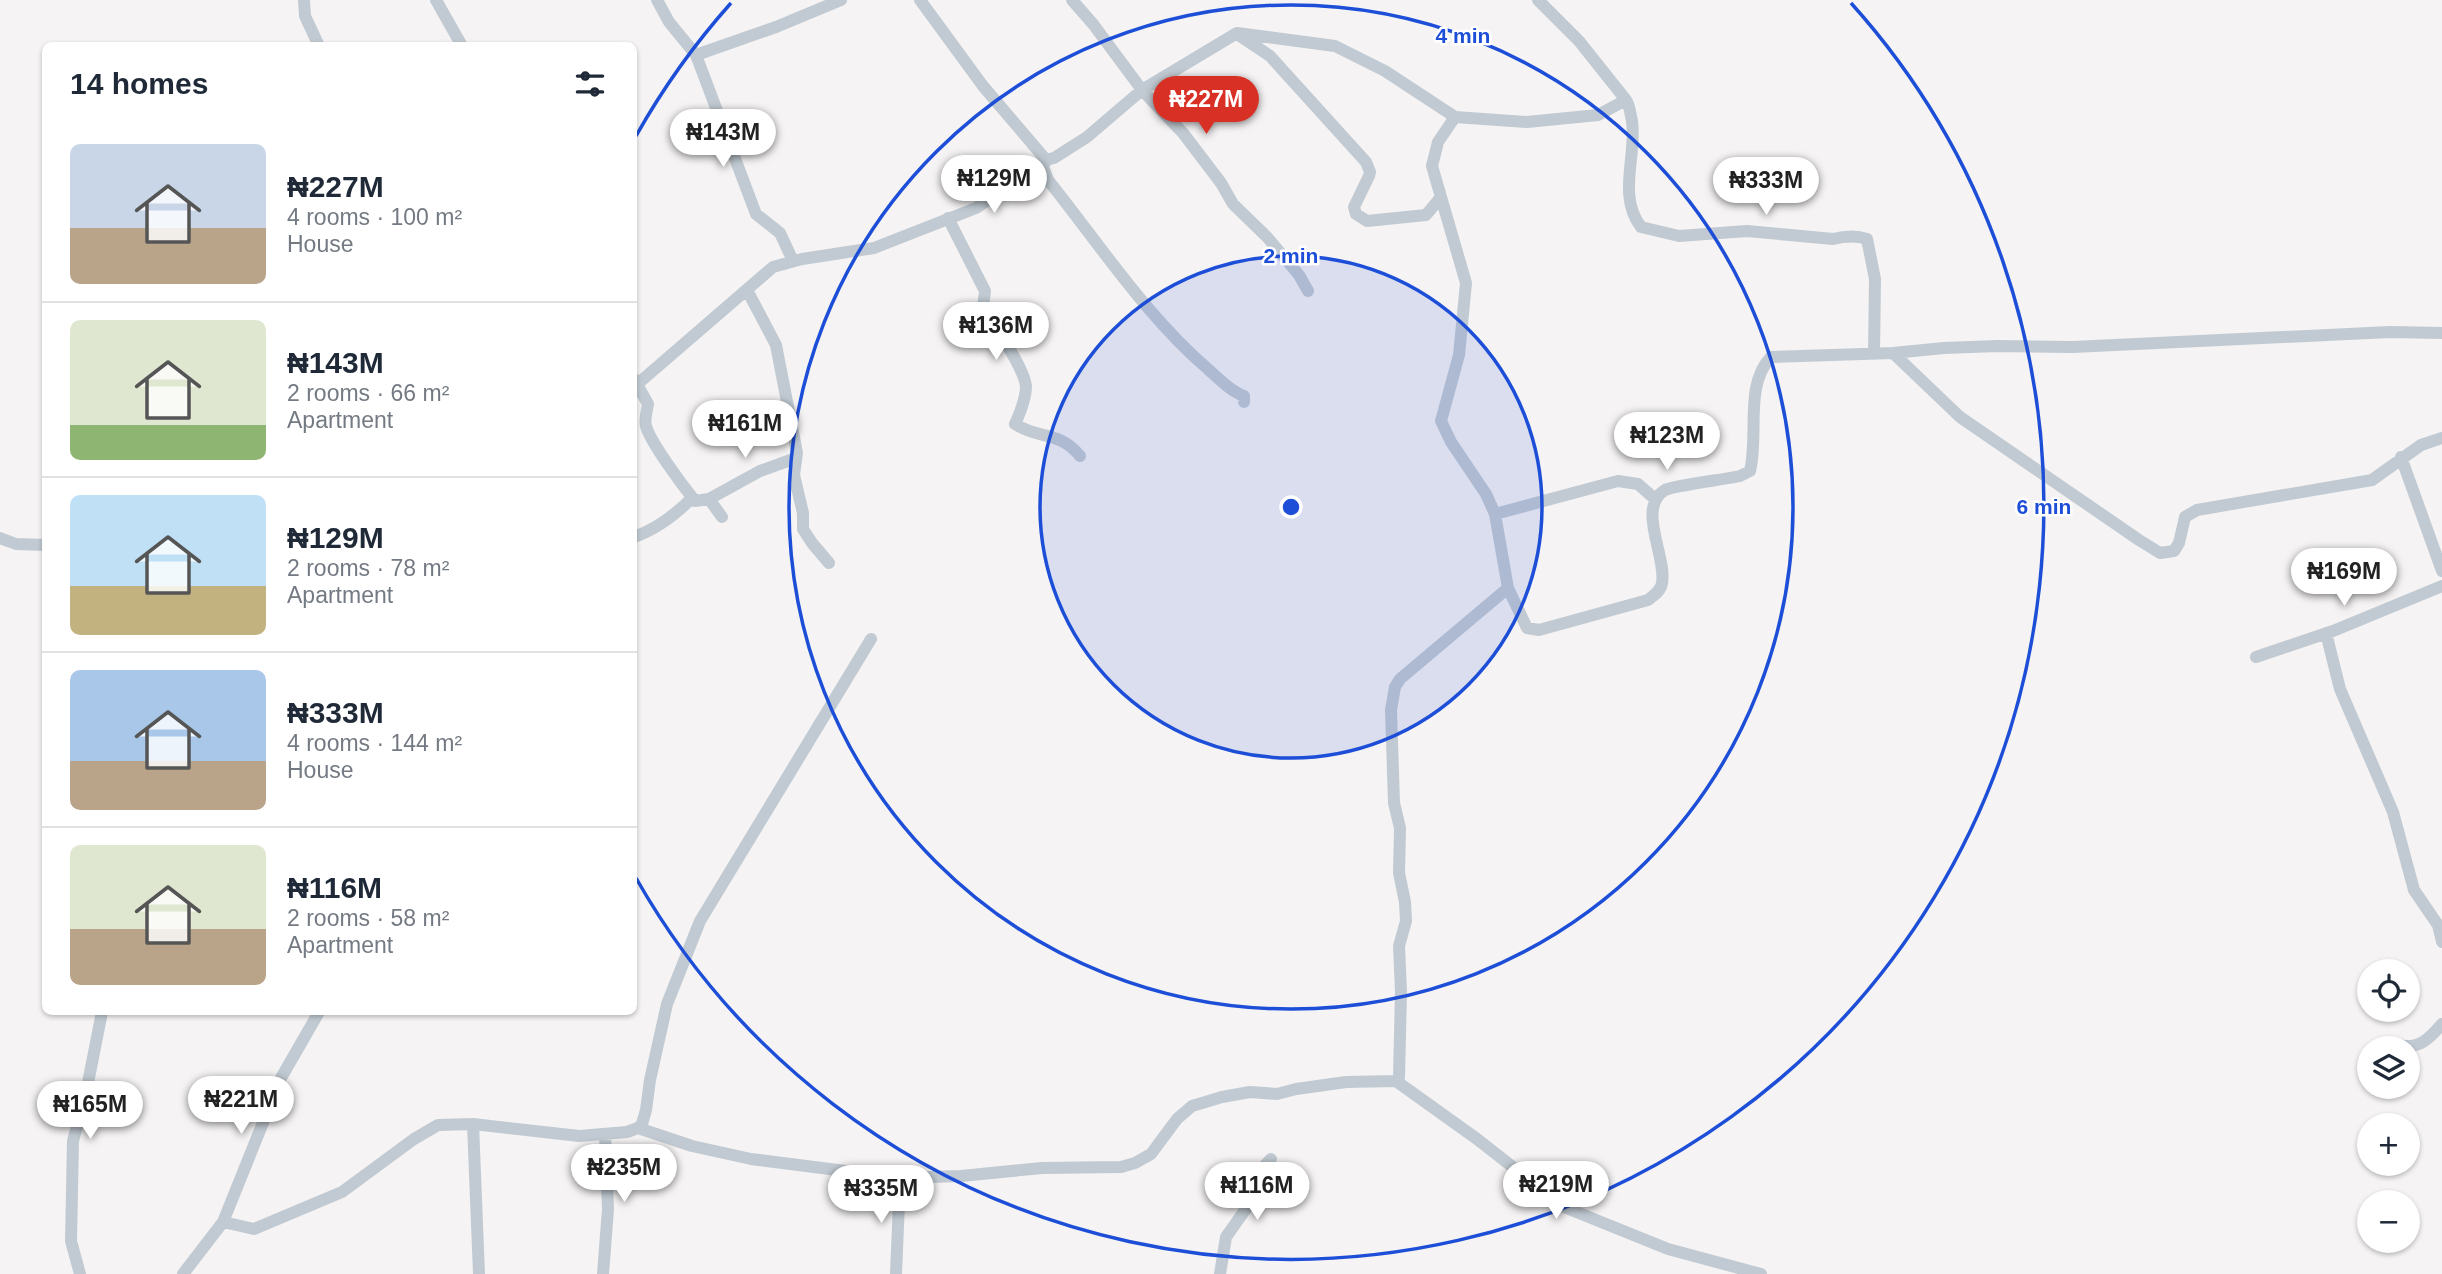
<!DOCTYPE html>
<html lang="en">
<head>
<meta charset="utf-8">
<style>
  body { margin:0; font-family:Helvetica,sans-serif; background:#f2f2f3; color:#1f2937; height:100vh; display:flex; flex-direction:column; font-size:26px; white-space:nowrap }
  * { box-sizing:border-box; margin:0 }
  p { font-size:23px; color:#747a83 }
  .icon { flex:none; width:38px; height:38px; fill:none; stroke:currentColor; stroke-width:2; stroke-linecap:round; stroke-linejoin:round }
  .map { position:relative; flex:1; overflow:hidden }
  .details { position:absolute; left:42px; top:42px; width:595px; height:973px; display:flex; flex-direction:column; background:#fff; border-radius:10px; box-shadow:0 2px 5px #0004 }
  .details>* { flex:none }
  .controls { position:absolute; left:2357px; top:959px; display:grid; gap:14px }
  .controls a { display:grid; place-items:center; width:63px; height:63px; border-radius:50%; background:#fff; box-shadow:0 2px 5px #0004; font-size:35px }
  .price { position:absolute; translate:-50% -60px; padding:0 16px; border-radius:24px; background:#fff; color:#222; font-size:23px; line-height:46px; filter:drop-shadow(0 2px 4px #0008) }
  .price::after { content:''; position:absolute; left:50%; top:42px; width:21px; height:16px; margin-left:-10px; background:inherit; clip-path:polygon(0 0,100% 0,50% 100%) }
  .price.on { background:#d93025; color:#fff }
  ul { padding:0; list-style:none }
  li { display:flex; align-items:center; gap:21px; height:175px; padding:0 28px }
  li+li { border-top:2px solid #e0e1e3 }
  li span { display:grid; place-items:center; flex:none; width:196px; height:140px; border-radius:10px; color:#555 }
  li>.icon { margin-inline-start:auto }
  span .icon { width:84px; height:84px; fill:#fffc; stroke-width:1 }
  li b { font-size:30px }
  h2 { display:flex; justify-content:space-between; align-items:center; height:84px; padding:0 28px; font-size:30px }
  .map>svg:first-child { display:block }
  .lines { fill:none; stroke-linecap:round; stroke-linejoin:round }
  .minor { stroke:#c1cad2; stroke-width:12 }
  .ring { fill:none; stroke:#1d4ed8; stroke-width:3.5 }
  .centre { fill:#1d4ed8; stroke:#fff; stroke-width:3.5 }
  .ring-label { font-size:21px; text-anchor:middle; font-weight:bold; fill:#1d4ed8; stroke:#fff; stroke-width:5; stroke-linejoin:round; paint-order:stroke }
</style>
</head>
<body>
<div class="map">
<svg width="2442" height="1274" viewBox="0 0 2442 1274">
  <rect width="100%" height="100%" fill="#f5f3f3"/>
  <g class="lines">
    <!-- minor -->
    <path class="minor" d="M304 0 305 16 319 46
      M436 0 462 46
      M657 0 669 22 696 55 776 27 841 0
      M920 0 983 86 1046 160 1043 167 1048 180C1100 245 1146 316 1209 370 1220 380 1231 391 1244 396V402
      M1072 0 1093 24 1142 90 1183 133 1221 183 1233 204 1267 237 1299 275 1308 291
      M1240 36 1270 56 1366 162 1370 172 1369 176 1354 207 1356 214 1367 221 1426 215 1441 197
      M696 55 756 214 780 233 793 261
      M1626 100C1630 106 1630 113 1632 121 1637 156 1617 196 1641 227L1679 236 1747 231 1833 239C1845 236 1855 235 1867 239L1875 279 1874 354
      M1455 117 1438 142 1432 166 1466 283 1459 355 1441 421 1451 442 1486 494 1495 514 1508 588 1527 628 1539 630 1648 600C1654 595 1661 591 1662 583 1667 556 1636 508 1665 490 1672 486 1727 479 1740 476L1750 471C1759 435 1744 385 1771 357L1893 353 1944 348 1997 346 2073 347 2390 332 2442 333
      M948 218 985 291 983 308C994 325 1024 367 1026 386 1026 399 1020 413 1015 424 1039 440 1059 430 1080 456
      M747 290 776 345 797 453 794 475 803 513V529L812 543 829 563
      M1893 353 1960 417 2139 540 2160 553 2174 551 2179 543 2185 517 2197 510 2372 480 2421 445 2442 438
      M634 379 648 404C647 411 644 419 646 426 650 442 683 486 695 501L709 499 722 517
      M634 387 773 267 802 259 874 248 976 208 1046 160 1054 158 1087 137 1142 90 1237 33 1335 46 1385 71 1455 117 1527 122 1598 115 1626 100 1579 41 1538 0
      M2401 457 2442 571
      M709 499 760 471 796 458
      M1495 514 1618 481 1638 484 1655 499
      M634 537C657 529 675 515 692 498
      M0 538 16 544 46 545
      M2326 633 2340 689 2393 812 2414 890 2438 925 2442 942
      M2256 657 2333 631 2442 586
      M2394 1048 2399 1045C2419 1050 2430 1038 2442 1024
      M1396 1081 1477 1139 1564 1207 1668 1249 1761 1274
      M473 1124 479 1274
      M638 1128 692 1146 751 1159 900 1178 961 1176 1042 1168 1121 1167 1135 1163 1151 1154 1177 1119 1192 1106 1222 1097 1250 1092 1277 1094 1296 1089 1346 1082 1396 1081 1399 1077 1401 992 1399 946 1406 921 1405 902 1399 873 1400 828 1394 803 1391 710 1395 687 1400 679 1508 588
      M223 1222 254 1229 342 1192 414 1139 438 1125 473 1124 579 1136 627 1132 638 1128 642 1124 646 1110 650 1080 667 1004 700 921 871 639
      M80 1274 71 1241 73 1141 86 1093 102 1012
      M183 1274 223 1222 281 1078 319 1012
      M603 1274 608 1209 605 1134
      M896 1274 900 1178
      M1220 1274 1226 1237 1250 1203 1252 1179 1271 1159"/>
  </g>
  <!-- distance rings -->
  <circle cx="1291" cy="507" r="251" fill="#1d4ed8" fill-opacity=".12"/>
  <g class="ring">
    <circle cx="1291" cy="507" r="251"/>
    <circle cx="1291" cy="507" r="502"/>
    <path d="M636 136A753 753 0 0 1 731 3M1851 3A753 753 0 1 1 636 878"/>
  </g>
  <circle cx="1291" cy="507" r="10" class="centre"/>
  <g class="ring-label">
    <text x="1463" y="43">4 min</text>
    <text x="1291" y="263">2 min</text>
    <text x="2044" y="514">6 min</text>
  </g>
</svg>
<div class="controls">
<a><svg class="icon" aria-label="locate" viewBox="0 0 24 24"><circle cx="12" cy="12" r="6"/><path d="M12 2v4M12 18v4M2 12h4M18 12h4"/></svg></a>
<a><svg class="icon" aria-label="layers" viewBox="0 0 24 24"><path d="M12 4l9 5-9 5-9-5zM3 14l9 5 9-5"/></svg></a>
<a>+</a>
<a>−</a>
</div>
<b class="price on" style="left:1206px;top:136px">₦227M</b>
<b class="price" style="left:723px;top:169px">₦143M</b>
<b class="price" style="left:994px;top:215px">₦129M</b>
<b class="price" style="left:1766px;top:217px">₦333M</b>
<b class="price" style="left:996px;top:362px">₦136M</b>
<b class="price" style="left:745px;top:460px">₦161M</b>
<b class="price" style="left:1667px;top:472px">₦123M</b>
<b class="price" style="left:2344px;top:608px">₦169M</b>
<b class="price" style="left:241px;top:1136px">₦221M</b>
<b class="price" style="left:90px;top:1141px">₦165M</b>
<b class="price" style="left:624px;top:1204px">₦235M</b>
<b class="price" style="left:1556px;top:1221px">₦219M</b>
<b class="price" style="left:1257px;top:1222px">₦116M</b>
<b class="price" style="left:881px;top:1225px">₦335M</b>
<section class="details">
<h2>14 homes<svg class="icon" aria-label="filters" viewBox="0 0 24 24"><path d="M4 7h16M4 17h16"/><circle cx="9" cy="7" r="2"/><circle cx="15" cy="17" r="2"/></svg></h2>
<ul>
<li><span style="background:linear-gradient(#c9d6e8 60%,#b9a48a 0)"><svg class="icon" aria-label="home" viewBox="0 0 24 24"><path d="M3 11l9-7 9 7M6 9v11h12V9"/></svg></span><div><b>₦227M</b><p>4 rooms · 100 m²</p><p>House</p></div></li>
<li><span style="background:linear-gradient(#dfe7d0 75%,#8fb573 0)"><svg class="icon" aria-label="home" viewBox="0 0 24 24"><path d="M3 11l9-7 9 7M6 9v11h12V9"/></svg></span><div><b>₦143M</b><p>2 rooms · 66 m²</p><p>Apartment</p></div></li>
<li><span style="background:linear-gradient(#bfe0f5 65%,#c2b280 0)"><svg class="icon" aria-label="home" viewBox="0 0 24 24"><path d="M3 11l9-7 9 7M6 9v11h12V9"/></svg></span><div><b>₦129M</b><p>2 rooms · 78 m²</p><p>Apartment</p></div></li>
<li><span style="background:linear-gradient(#a9c7e8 65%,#b9a48a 0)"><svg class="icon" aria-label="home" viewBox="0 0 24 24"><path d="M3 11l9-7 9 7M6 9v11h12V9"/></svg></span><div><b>₦333M</b><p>4 rooms · 144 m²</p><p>House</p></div></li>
<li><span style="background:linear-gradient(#dfe7d0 60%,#b9a48a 0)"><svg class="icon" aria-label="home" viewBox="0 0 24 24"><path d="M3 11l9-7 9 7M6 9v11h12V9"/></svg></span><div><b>₦116M</b><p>2 rooms · 58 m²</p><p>Apartment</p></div></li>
</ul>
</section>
</div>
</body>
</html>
